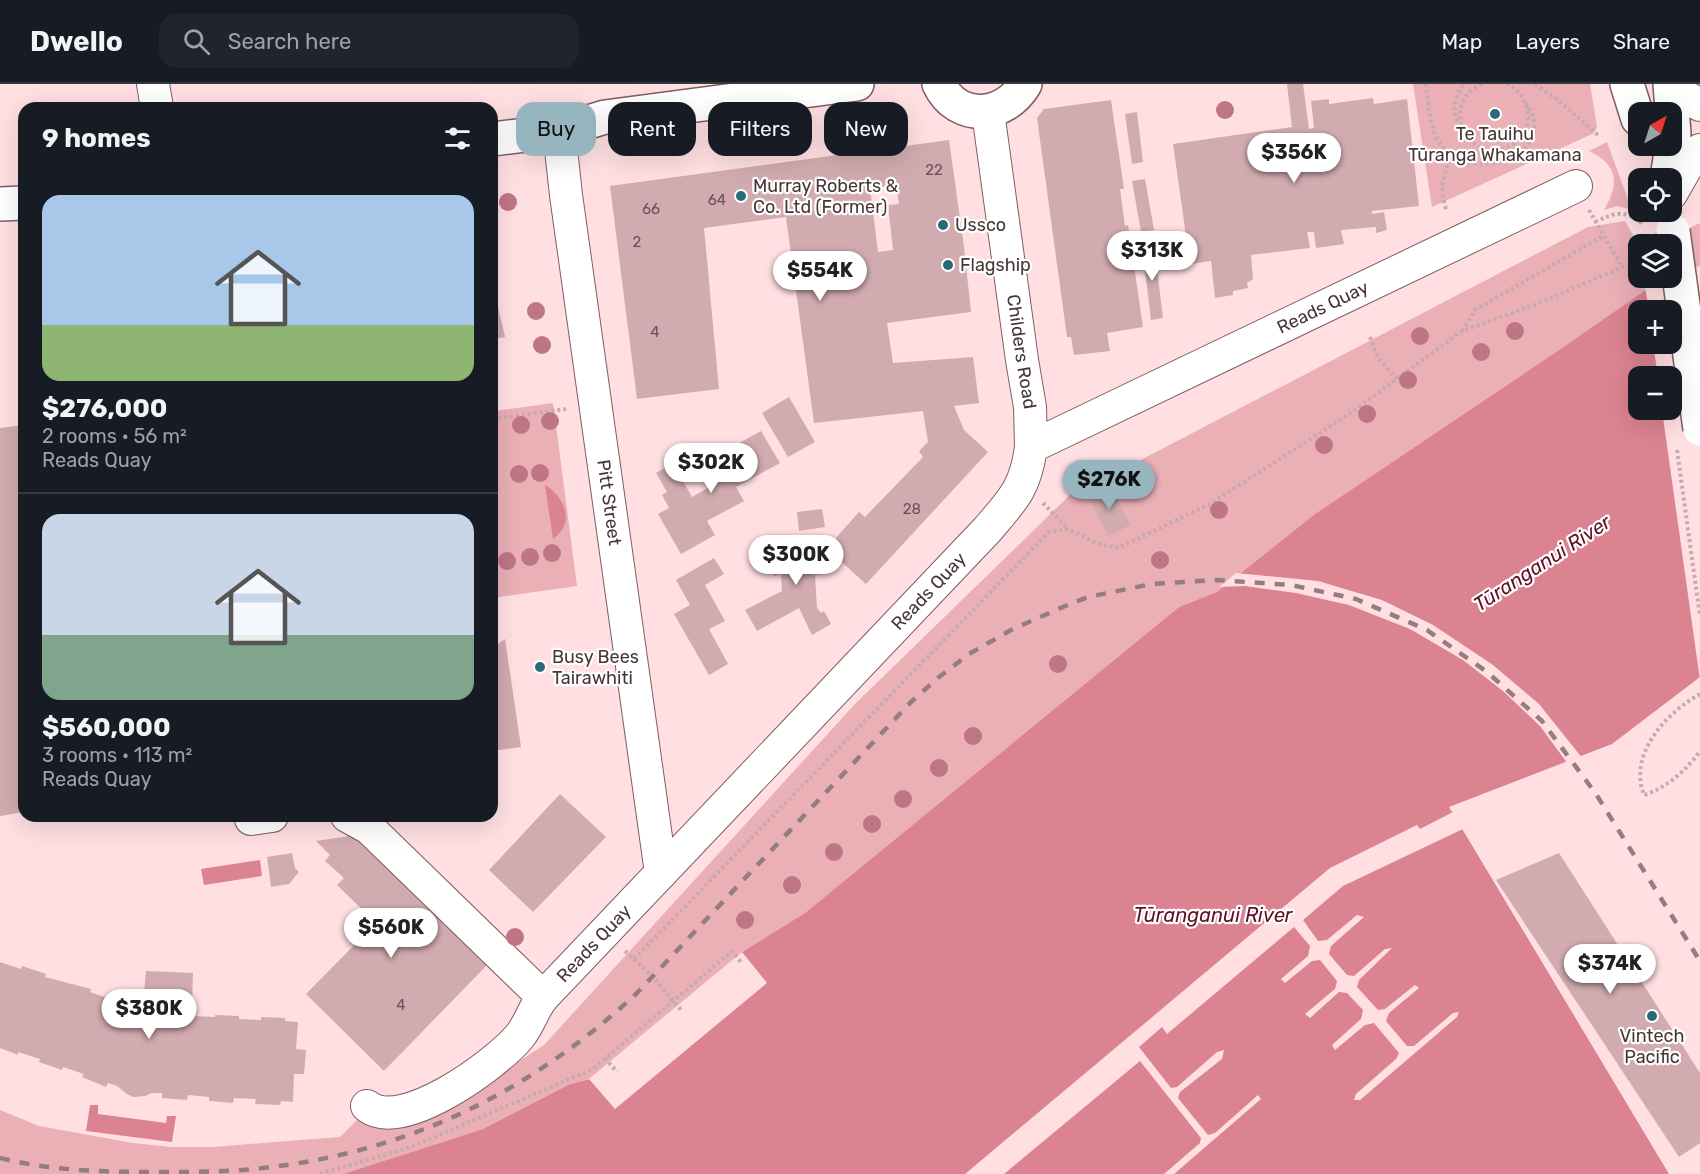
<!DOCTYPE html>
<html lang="en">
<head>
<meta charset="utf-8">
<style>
  body { margin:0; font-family:Rubik,sans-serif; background:#20242c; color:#f1f3f6; height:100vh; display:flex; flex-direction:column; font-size:22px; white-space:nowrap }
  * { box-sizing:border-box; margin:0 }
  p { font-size:20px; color:#9ea1a6 }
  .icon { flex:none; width:33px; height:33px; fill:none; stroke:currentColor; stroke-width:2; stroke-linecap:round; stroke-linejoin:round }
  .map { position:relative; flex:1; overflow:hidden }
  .details { position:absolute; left:18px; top:18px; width:480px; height:720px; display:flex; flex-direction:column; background:#171b24; border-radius:18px; box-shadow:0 6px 24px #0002 }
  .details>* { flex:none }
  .banner { position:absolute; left:516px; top:18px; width:570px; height:54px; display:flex; gap:12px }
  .needle { width:39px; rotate:39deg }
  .fabs { position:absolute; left:1628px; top:18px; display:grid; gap:12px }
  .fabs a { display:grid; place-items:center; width:54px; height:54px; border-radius:12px; background:#171b24; box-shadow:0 6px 24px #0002; font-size:30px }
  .price { position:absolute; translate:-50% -51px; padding:0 14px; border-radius:21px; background:#fff; color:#222; font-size:20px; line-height:39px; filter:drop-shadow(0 2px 3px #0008) }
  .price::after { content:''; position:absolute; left:50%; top:36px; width:18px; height:14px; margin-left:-9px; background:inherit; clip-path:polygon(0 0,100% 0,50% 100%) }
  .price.on { background:#97b5bf; color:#111 }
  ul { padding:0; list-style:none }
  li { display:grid; align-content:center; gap:12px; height:318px; padding:0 24px }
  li+li { border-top:2px solid #363941 }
  li span { display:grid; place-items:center; height:186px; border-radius:18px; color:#555 }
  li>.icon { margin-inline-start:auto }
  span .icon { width:108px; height:108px; fill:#fffc; stroke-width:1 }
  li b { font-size:26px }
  h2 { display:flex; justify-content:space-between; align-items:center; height:72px; padding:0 24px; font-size:26px }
  .chip { padding:0 21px; border-radius:18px; background:#171b24; box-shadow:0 6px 24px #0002; font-size:21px; line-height:54px }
  .chip.on { background:#97b5bf; color:#111 }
  header { display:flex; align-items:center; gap:36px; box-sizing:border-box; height:84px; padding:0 30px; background:#171b24; border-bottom:2px solid #363941 }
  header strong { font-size:28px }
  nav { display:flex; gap:33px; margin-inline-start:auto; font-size:21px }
  .search { width:420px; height:54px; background:#20242c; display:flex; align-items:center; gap:15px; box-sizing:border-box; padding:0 21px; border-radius:18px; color:#9ea1a6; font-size:22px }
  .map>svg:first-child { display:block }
  .green { fill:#ebafb6 }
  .water { fill:#db8391; fill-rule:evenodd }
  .pier { fill:#ffdfe2 }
  .building { fill:#d1abaf; fill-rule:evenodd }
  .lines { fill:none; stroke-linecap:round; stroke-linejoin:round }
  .minor-casing { stroke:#7f5d62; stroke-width:34 }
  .major-casing { stroke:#7f5d62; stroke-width:36 }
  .highway-casing { stroke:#7f5d62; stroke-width:36 }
  .path { stroke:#c6abae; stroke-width:4; stroke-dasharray:3 3; stroke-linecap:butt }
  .minor { stroke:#fff; stroke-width:32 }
  .major { stroke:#fff; stroke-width:33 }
  .highway { stroke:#fff; stroke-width:33 }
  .rail { stroke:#947d7f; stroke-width:4.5; stroke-dasharray:10 10; stroke-linecap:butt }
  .major-bridge-casing { stroke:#7f5d62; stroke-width:36; stroke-linecap:butt }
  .major-bridge { stroke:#fff; stroke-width:33 }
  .tree { fill:#be7687 }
  .poi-dot { fill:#28697c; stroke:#fff; stroke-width:2 }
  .labels { text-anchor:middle; stroke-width:4.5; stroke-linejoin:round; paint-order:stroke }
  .number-label { font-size:15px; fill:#695356 }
  .poi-label { font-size:18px; fill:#463638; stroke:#fff; text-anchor:start }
  .street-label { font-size:18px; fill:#463638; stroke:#fff }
  .water-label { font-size:20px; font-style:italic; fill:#5e1025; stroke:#fff }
</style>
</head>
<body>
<header>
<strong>Dwello</strong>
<div class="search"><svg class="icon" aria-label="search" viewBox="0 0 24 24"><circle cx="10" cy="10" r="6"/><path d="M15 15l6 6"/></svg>Search here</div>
<nav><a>Map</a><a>Layers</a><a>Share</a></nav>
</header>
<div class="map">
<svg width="1700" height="1090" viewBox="0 0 1700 1090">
  <rect width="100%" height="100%" fill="#ffdfe2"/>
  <!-- green -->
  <path class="green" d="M1413 0H1590L1597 42 1595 48 1590 51 1432 123Z
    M1607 58 1632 126 1617 122 1604 126C1620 99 1618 81 1589 67Z
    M1625 137 1638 160V194H1671V160H1656L1700 139V185L1644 207 1562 264 1315 430 1217 508 1179 523 805 829 742 868 589 995 570 1000 483 1045 343 1090H0V1026L39 1042 133 1059 172 1063H213L340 1053 357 1036 393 1043 460 1016 544 961 855 620 1075 406 1110 392 1588 143Z
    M553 319 577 502 492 514V332H495V327Z"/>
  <!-- water -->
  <path class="water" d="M1700 185V593L1612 660 1449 723 1669 1090H343L483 1045 570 1000 590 995 742 868 805 829 1179 523 1217 508 1315 430 1562 264 1644 207ZM1638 226H1671V260H1638ZM1638 292H1671V326H1638Z
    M545 401C565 413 576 439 553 455Z
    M260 776 262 792 204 801 201 785Z
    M90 1021H98V1030L166 1039 167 1032H176L172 1058 86 1047Z"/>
  <!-- pier -->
  <path class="pier" d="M1700 182V596L1662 326H1671V292H1658L1653 260H1671V226H1649L1645 203Z
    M1236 489 1318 497 1382 516 1433 541 1493 581 1539 620 1583 675 1568 680 1540 642 1503 607 1463 576 1410 545 1349 521 1296 509 1245 502 1219 503Z
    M1455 727 1465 744 1343 802 1303 836 1318 857 1327 856 1357 831 1364 833 1331 862 1329 870 1347 891 1354 892 1385 865 1392 864 1359 896 1357 903 1378 926 1385 925 1415 901 1419 904 1389 929 1386 937 1407 962H1414L1453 929 1459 928 1457 933 1360 1016H1354L1356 1010 1396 975 1399 969 1374 939 1365 941 1335 966 1332 961 1361 935 1363 926 1347 909 1339 908 1310 934 1305 930 1335 905 1337 897 1320 876 1312 877 1285 899 1281 895 1308 872 1310 862 1294 843 1167 950 1162 943 1139 963 1171 1004 1177 1003 1217 968 1224 966 1222 975 1180 1008 1178 1014 1208 1051 1215 1049 1258 1011 1261 1015 1174 1090H1164L1200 1059 1201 1054 1140 977 1004 1090H965L1330 784 1417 741 1420 745Z
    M742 868 767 899 615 1025 589 995Z"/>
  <!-- building -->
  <path class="building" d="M1287 0H1303L1309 45 1314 44 1311 17 1329 15V20L1373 14 1374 20 1407 15 1419 122 1372 127V130L1384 128 1387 146 1376 149V143L1341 146 1344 160 1316 164 1314 148H1307L1310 164 1251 171 1253 195 1247 199 1248 204 1233 207V211L1215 214 1211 177 1190 180 1173 60 1292 43Z
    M1111 16 1124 105H1120L1125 142 1128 141 1143 243 1107 249 1110 267 1074 271 1071 253H1067L1037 34 1044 25Z
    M1137 28 1143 78 1132 80 1125 30Z
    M949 56 964 163 971 228 887 239 888 246 893 279 973 273 979 319 954 322 964 346 988 368 866 500 836 473 834 456 859 428 865 433 923 373 919 367 928 358 923 327 814 339 786 133 704 144 719 305 637 315 610 102ZM896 101 899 120 888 121 893 166 878 168 870 104Z
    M1145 95 1154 146 1141 148 1132 97Z
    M1154 160 1163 234 1151 236 1142 162Z
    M492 196 505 253 494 255 492 247Z
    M789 313 815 358 788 373 762 329Z
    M24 341V728L0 732V344Z
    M761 347 780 379 736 403 744 417 707 437 715 451 681 470 658 430 669 424 662 411 667 408 656 389 673 379 692 413 725 394 718 383 744 368 739 359Z
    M1111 403 1130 441 1108 452 1089 413Z
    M822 425 825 443 799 447 797 428Z
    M823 453 830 487 815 491 817 524 821 529 824 527 831 540 812 551 799 524 757 547 745 526 782 507 781 490 774 492 772 475 783 473 781 459Z
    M714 474 724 490 705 501 725 537 709 545 728 580 709 591 674 530 690 521 676 496Z
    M505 555 521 663 492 667V564Z
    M560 710 606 753 533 828 489 786Z
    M355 751 488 880 384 987 306 910 376 839 337 801 344 794 325 777 330 771 316 757Z
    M292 769 295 784 299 788 289 800 271 803 267 773Z
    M1559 769 1700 989V1059L1679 1073 1496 796Z
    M0 878 21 885 22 882 46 890 45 893 91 905 90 908 110 915 111 913 135 920 134 924 149 930 157 929V920L143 919 146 887 193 889 192 921 167 920V928L192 929V932L215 933V931L239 932V935L261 936V933L285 934V937L298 938 296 965 306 966 304 990H294L293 1018 281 1017 280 1021 255 1020 256 1015 234 1014 233 1019 209 1017V1013L188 1011 187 1016 162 1014V1009H152L145 1012 133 1013 127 1010 117 1002 108 999 106 1003 82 993 84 990 63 983 62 986 39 978 40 975 18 968V971L0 964Z"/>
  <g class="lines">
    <!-- minor casing -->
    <g class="minor-casing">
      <g id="minor">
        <path d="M153 0 157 24"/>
        <path d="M1671 0 1681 10 1700 21"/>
        <path id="s1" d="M988 28 1022 276 1030 323 1031 363"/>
        <path id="s2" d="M559 47 566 111 661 789"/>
        <path d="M1671 110 1690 77 1700 66"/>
        <path d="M250 732 251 735 272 732"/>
        <path d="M347 732 369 744 543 913"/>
        <path id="s3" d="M367 1022C402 1050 496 980 519 953 530 940 533 925 543 913L987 446C1013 416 1026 403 1031 363L1576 102"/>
      </g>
    </g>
    <!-- major casing -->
    <g class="major-casing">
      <path id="major" d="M1667 94 1674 49 1670 0"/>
    </g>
    <!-- highway casing -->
    <g class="highway-casing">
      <path id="highway" d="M939 0C958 39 1005 34 1025 0
        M1627 0 1638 35
        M492 55 559 47 605 33 857 0
        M0 120 24 119"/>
    </g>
    <!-- path -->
    <path class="path" d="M1425 0C1429 18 1429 43 1439 58 1468 104 1566 72 1524 16
      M1482 0C1436 19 1470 87 1513 60 1523 54 1528 44 1528 33 1528 18 1519 6 1507 0
      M1535 0 1558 16 1598 51
      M1460 43C1451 27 1453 15 1464 0
      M1446 125C1439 103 1444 92 1451 72
      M1589 126 1622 183
      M1595 138C1614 129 1626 124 1643 141
      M1462 247 1475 226 1603 152
      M1370 253 1378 274 1397 295
      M492 335 566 325
      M1677 366 1700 532
      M1043 419 1068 445
      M1700 610C1666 629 1628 670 1644 711 1666 704 1687 686 1700 667
      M625 867 652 892 682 927
      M634 875 1049 448 1068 445 1096 459 1119 464 1213 418 1349 330 1462 247 1537 220 1622 183 1638 181
      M605 974 617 988
      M320 1090 411 1063 593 985 732 867 741 878"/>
    <!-- minor -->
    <use href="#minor" class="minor"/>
    <!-- major -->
    <use href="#major" class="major"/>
    <!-- highway -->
    <use href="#highway" class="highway"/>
    <!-- rail -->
    <path class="rail" d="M0 1074C52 1087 105 1088 158 1088 193 1088 228 1088 263 1084 408 1068 529 1009 636 910L911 618 939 593 969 570 1011 546 1065 522 1088 513 1152 500 1217 496 1291 501 1356 515 1427 546 1487 588 1542 637 1596 710 1700 877"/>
    <!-- major-bridge casing -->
    <g class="major-bridge-casing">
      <path id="major-bridge" d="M1673 147 1700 345"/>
    </g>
    <!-- major-bridge -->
    <use href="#major-bridge" class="major-bridge"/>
  </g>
  <!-- trees -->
  <g class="tree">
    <circle cx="1225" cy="26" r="9"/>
    <circle cx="508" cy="118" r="9"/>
    <circle cx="536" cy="227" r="9"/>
    <circle cx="1515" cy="247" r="9"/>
    <circle cx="1420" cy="252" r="9"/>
    <circle cx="542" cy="261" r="9"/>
    <circle cx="1481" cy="268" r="9"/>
    <circle cx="1408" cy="296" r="9"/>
    <circle cx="1367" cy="330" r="9"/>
    <circle cx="550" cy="337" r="9"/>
    <circle cx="521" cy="341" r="9"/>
    <circle cx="1324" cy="361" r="9"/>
    <circle cx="540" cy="389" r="9"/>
    <circle cx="519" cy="390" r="9"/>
    <circle cx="1219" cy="426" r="9"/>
    <circle cx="552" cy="469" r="9"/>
    <circle cx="530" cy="473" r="9"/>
    <circle cx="1160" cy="476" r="9"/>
    <circle cx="507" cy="477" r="9"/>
    <circle cx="1058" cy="580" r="9"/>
    <circle cx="973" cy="652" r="9"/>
    <circle cx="939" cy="684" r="9"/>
    <circle cx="903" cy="715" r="9"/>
    <circle cx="872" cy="740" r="9"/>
    <circle cx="834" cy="768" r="9"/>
    <circle cx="792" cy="801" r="9"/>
    <circle cx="745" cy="836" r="9"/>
    <circle cx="515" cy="853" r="9"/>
  </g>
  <!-- markers -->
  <g class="poi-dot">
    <circle cx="1495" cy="30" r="6"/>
    <circle cx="741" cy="112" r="6"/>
    <circle cx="943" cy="141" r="6"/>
    <circle cx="948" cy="181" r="6"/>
    <circle cx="540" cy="583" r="6"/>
    <circle cx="1652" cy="932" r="6"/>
  </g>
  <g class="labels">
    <!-- number labels -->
    <g class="number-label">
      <text x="934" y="91">22</text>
      <text x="717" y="121">64</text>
      <text x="651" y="130">66</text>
      <text x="637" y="163">2</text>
      <text x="655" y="253">4</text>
      <text x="912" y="430">28</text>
      <text x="401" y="926">4</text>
    </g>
    <!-- poi labels -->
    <g class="poi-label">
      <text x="1495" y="56" text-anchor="middle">Te Tauihu<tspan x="1495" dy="21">Tūranga Whakamana</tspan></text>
      <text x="753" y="108">Murray Roberts &amp;<tspan x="753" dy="21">Co. Ltd (Former)</tspan></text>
      <text x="955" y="147">Ussco</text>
      <text x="960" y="187">Flagship</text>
      <text x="552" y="579">Busy Bees<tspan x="552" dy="21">Tairawhiti</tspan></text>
      <text x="1652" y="958" text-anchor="middle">Vintech<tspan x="1652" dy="21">Pacific</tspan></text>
    </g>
    <!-- street labels -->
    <g class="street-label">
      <text dy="6" stroke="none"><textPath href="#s3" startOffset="1287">Reads Quay</textPath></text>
      <text dy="6" stroke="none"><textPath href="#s1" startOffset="242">Childers Road</textPath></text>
      <text dy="6" stroke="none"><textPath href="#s2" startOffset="375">Pitt Street</textPath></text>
      <text dy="6" stroke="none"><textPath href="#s3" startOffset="783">Reads Quay</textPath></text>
      <text dy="6" stroke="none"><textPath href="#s3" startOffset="297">Reads Quay</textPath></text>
    </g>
    <!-- water labels -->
    <g class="water-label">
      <text transform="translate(1542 479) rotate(-33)" y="7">Tūranganui River</text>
      <text x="1213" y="838">Tūranganui River</text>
    </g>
  </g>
</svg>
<div class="fabs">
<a><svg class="needle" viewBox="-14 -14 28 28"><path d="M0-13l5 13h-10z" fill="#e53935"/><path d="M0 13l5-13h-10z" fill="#9ea1a6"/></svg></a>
<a><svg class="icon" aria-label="locate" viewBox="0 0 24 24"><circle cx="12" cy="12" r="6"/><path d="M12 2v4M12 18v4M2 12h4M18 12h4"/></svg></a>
<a><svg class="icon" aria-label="layers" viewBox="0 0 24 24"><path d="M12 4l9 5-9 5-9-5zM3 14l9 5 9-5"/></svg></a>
<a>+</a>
<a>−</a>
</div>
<b class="price" style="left:1294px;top:100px">$356K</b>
<b class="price" style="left:1152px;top:198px">$313K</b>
<b class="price" style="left:820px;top:218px">$554K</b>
<b class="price" style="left:711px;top:410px">$302K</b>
<b class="price on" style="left:1109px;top:427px">$276K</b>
<b class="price" style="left:796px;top:502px">$300K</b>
<b class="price" style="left:391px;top:875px">$560K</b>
<b class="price" style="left:1610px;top:911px">$374K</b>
<b class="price" style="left:149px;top:956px">$380K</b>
<div class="banner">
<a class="chip on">Buy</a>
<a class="chip">Rent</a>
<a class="chip">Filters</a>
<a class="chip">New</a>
</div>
<section class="details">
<h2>9 homes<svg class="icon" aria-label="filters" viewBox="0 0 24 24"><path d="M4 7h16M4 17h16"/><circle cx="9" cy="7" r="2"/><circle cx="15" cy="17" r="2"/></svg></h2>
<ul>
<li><span style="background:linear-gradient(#a9c7e8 70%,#8fb573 0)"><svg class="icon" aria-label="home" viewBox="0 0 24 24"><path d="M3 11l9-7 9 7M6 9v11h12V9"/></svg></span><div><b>$276,000</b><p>2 rooms · 56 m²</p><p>Reads Quay</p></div></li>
<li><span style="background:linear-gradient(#c9d6e8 65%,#7fa58c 0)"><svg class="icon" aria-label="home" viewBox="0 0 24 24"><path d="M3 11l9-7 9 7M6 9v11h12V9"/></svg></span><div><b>$560,000</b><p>3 rooms · 113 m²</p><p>Reads Quay</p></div></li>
</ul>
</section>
</div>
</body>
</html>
